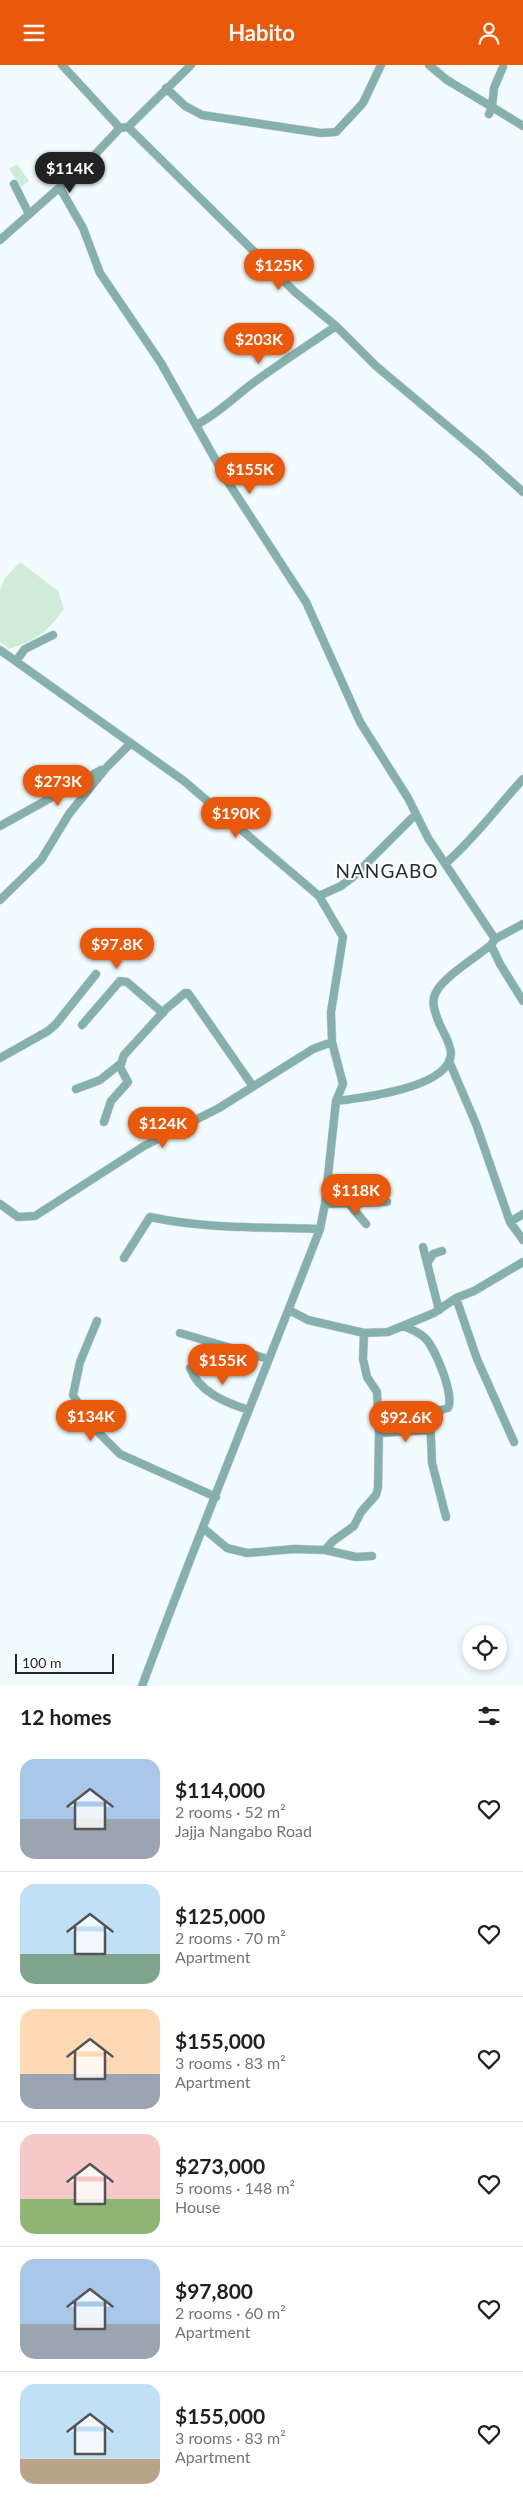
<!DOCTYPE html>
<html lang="en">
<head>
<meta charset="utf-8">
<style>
  body { margin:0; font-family:Lato,sans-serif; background:#f6f6f6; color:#202124; height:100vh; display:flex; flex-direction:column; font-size:19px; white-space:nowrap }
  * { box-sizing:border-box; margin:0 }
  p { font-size:16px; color:#757577 }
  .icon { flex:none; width:28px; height:28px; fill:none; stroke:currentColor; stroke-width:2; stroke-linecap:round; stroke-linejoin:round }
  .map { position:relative; height:1621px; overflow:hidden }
  .details { display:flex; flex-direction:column; background:#fff; flex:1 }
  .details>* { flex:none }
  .buttons { position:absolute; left:462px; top:1560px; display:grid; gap:10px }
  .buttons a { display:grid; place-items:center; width:45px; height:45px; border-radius:50%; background:#fff; box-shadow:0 2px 8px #0003; font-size:25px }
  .scale { position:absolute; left:15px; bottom:12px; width:99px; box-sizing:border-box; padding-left:5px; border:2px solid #20282c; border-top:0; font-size:14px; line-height:18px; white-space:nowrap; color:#20282c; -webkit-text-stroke:4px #fff; paint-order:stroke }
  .price { position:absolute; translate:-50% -42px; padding:0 11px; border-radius:18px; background:#ea580c; color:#fff; font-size:16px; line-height:32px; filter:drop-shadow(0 1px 2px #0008) }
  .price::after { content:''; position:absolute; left:50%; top:30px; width:15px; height:11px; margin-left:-8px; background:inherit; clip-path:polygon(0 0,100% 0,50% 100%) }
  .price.selected { background:#222; color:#fff }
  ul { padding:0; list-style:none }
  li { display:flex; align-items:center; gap:15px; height:125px; padding:0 20px }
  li+li { border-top:1px solid #e0e0e0 }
  li span { display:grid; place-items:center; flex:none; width:140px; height:100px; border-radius:15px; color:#555 }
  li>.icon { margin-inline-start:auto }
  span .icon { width:60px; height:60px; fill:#fffc; stroke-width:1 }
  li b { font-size:21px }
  h2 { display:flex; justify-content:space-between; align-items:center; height:60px; padding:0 20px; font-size:21px }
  header { display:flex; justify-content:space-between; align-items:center; height:65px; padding:0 20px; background:#ea580c; color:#fff; font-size:22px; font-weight:700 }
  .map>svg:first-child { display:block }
  .green { fill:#ceecd8 }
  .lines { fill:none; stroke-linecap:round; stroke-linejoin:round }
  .minor-casing { stroke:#ccd5d8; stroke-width:9 }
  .minor { stroke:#86b0ad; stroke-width:8 }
  .labels { text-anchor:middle; stroke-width:4; stroke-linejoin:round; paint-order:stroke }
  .quarter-label { font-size:19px; letter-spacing:1px; fill:#203138; stroke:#fff }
</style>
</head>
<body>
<header><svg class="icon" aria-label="menu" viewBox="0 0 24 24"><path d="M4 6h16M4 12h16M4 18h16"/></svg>Habito<svg class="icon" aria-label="person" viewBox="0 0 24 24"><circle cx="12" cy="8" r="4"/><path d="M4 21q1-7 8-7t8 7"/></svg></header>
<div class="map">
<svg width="523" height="1621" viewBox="0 0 523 1621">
  <rect width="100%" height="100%" fill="#f2fbfe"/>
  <!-- green -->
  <path class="green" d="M17 99 29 116 21 122 9 104Z
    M20 497 58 526 64 544C46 568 38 574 9 584L0 577V525L5 513Z"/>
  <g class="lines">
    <!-- minor casing -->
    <g class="minor-casing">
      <path id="minor" d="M62 0 120 63 128 62 295 227 336 261 376 301 482 390 523 427
        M429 0 447 15 492 42 489 49
        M503 2 494 23 492 42 523 61
        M166 23 185 41 202 50 321 68 336 67 363 38 381 0
        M128 62 191 0
        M14 119 29 149
        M60 123 83 163 100 208 161 298 228 417 306 537 360 657 408 733 428 773 495 874
        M0 175 87 98 120 63
        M196 360C216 350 231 335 249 321 277 300 307 281 336 261
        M0 585 184 716 319 831 343 872 331 947 332 977 343 1019 336 1036
        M16 596 25 584 53 570
        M0 761 101 705
        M446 798C475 773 497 742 523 714
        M319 831 341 821 353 812 415 750
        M0 835 41 795 69 749 106 703 131 678
        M491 880 500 899 523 936
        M82 960 120 916 127 917 163 948
        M0 993 48 966 56 959 96 909
        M449 996 476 1059 510 1157 523 1175
        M76 1024 100 1015 120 999
        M104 1057 111 1036 128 1017 120 1002 124 990 166 944 185 928H188L252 1020
        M0 1139 18 1152 35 1151 144 1081 219 1043 313 984 332 977
        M325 1139 387 1137
        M350 1140 366 1159
        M510 1157 523 1149
        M423 1182 439 1245
        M124 1193 150 1152C205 1164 264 1162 320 1164
        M428 1197 433 1189 442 1186
        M456 1233 477 1294 514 1377
        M289 1245 308 1255 364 1268 388 1267 434 1248 456 1233 474 1226 523 1197
        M97 1256 80 1297 73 1330 92 1361 120 1389 216 1432
        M403 1261C411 1264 418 1267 424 1272 435 1282 455 1331 448 1343L433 1347 430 1350 432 1398 446 1452
        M180 1268 268 1294
        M190 1303C199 1327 226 1338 249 1345
        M379 1368 430 1365
        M203 1463 227 1483 247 1488 294 1484 325 1485 333 1476 354 1461 361 1447 376 1430 378 1423 379 1368 377 1327 367 1312 363 1294 364 1268
        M325 1485 356 1492 372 1491
        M142 1621C199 1468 261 1316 320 1164L325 1139 336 1036C361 1033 449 1023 451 989 451 980 444 968 440 960 436 950 430 938 436 927 445 911 476 892 491 880L495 874 523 859"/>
    </g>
    <!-- minor -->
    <use href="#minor" class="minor"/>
  </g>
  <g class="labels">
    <!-- quarter labels -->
    <g class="quarter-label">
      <text x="387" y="813">NANGABO</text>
    </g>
  </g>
</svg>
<div class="buttons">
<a><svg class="icon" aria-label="locate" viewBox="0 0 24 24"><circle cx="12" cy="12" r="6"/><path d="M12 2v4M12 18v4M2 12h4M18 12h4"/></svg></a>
</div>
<div class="scale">100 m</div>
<b class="price selected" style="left:70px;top:129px">$114K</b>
<b class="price" style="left:279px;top:226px">$125K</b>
<b class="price" style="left:259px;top:300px">$203K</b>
<b class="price" style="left:250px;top:430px">$155K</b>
<b class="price" style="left:58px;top:742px">$273K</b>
<b class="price" style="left:236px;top:774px">$190K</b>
<b class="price" style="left:117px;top:905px">$97.8K</b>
<b class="price" style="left:163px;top:1084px">$124K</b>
<b class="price" style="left:356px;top:1151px">$118K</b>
<b class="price" style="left:223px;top:1321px">$155K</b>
<b class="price" style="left:91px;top:1377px">$134K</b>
<b class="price" style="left:406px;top:1378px">$92.6K</b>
</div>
<section class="details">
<h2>12 homes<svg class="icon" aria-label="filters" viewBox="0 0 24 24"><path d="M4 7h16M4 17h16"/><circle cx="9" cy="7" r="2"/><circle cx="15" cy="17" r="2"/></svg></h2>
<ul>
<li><span style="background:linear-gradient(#a9c7e8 60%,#9aa5b1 0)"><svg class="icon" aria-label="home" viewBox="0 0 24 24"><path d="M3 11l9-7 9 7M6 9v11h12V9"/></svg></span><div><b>$114,000</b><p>2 rooms · 52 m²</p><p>Jajja Nangabo Road</p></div><svg class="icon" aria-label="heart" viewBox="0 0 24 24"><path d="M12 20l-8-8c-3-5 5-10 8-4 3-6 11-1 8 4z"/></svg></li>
<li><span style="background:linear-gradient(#bfe0f5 70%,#7fa58c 0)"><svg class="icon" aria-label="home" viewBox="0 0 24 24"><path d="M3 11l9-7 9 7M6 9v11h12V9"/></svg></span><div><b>$125,000</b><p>2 rooms · 70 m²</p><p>Apartment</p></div><svg class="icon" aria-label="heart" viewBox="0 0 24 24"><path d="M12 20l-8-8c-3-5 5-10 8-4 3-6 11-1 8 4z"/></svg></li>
<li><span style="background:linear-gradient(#ffd9b3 65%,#9aa5b1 0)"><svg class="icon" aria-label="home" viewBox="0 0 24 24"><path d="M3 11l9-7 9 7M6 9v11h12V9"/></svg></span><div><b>$155,000</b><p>3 rooms · 83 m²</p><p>Apartment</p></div><svg class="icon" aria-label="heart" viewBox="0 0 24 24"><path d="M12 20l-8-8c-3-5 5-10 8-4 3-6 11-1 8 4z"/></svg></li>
<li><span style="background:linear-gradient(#f6c9c9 65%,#8fb573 0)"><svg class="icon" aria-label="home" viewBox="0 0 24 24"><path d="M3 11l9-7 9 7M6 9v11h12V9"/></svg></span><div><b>$273,000</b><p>5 rooms · 148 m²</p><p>House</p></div><svg class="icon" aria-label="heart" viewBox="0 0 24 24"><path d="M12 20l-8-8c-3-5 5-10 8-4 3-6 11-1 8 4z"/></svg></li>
<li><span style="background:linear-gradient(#a9c7e8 65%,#9aa5b1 0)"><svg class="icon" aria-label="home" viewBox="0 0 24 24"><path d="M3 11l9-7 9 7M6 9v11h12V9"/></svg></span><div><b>$97,800</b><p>2 rooms · 60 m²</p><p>Apartment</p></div><svg class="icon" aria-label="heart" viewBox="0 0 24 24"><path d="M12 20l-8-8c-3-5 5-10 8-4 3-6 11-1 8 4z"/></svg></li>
<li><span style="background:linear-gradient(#bfe0f5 75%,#b9a48a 0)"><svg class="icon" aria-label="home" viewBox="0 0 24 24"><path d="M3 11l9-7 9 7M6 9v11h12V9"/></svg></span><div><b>$155,000</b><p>3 rooms · 83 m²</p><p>Apartment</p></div><svg class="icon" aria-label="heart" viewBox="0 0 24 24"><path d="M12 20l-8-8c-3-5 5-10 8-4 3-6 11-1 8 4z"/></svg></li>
</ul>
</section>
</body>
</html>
